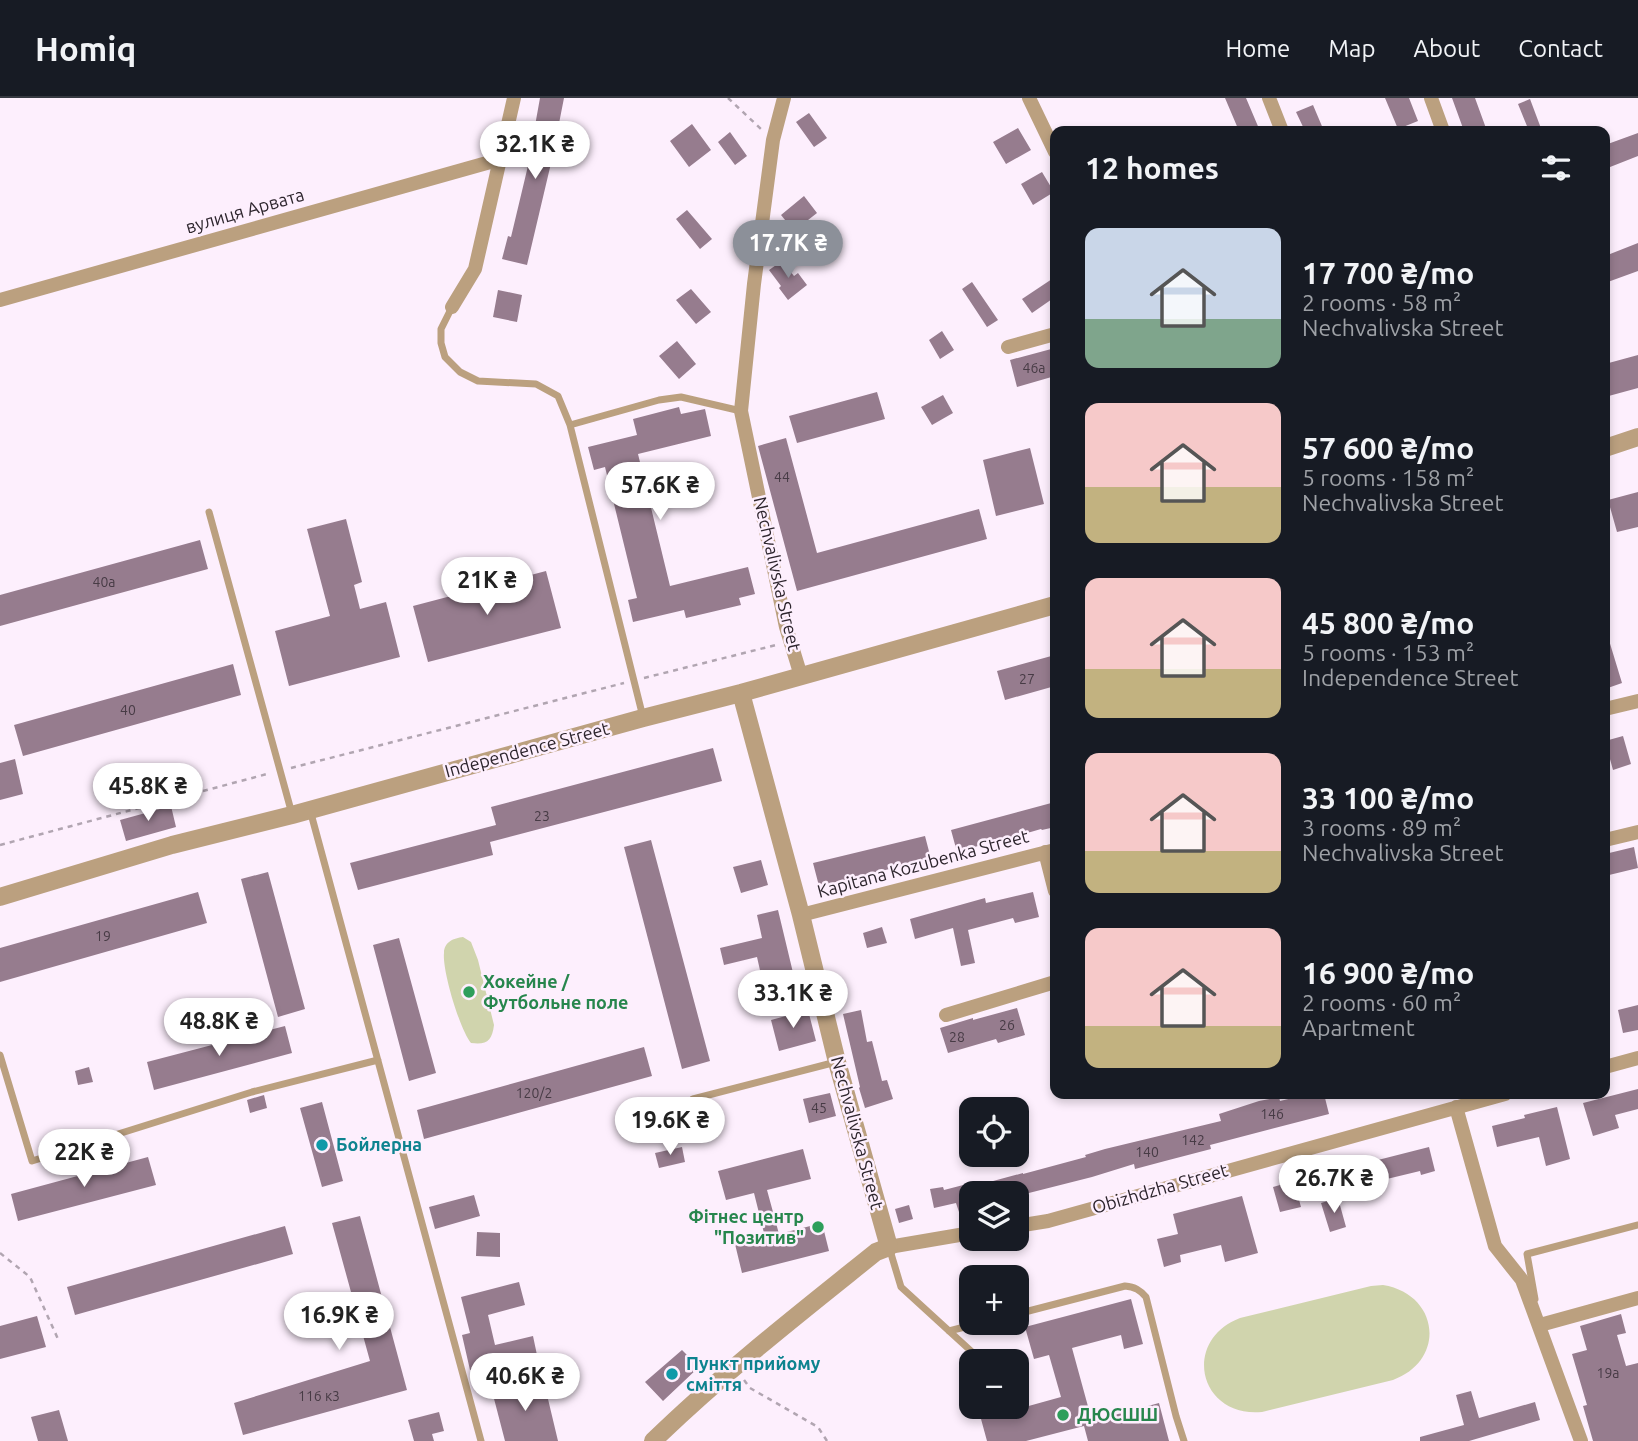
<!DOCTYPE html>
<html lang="en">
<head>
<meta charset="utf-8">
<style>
  body { margin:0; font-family:Ubuntu,sans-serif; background:#242831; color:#f1f3f6; height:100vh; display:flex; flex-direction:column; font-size:26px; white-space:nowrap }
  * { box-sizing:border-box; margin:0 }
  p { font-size:23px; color:#9ea1a6 }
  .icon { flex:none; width:38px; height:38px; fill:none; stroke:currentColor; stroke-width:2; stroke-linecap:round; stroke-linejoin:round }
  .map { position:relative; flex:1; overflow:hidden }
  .side { position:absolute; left:1050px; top:28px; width:560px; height:973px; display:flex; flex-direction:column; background:#171b24; border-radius:14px; box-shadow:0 4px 10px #0003 }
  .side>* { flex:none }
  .controls { position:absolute; left:959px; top:999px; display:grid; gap:14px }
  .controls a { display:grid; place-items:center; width:70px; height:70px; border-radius:14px; background:#171b24; box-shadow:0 4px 10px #0003; font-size:35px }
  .price { position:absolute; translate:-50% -60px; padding:0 16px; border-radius:24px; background:#fff; color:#222; font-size:23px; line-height:46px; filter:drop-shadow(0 2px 4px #0008) }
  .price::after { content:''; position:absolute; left:50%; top:42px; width:21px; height:16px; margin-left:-10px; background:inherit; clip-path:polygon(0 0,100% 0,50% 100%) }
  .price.selected { background:#8c9099; color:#fff }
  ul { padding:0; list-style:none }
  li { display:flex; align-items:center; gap:21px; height:175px; padding:0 35px }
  li span { display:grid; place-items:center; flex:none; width:196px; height:140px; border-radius:14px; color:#555 }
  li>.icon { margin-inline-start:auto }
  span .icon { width:84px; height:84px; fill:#fffc; stroke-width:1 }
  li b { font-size:30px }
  h2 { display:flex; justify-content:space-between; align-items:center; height:84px; padding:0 35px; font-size:30px }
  header { display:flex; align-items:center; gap:42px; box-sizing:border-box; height:98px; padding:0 35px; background:#171b24; border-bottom:2px solid #363941 }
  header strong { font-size:33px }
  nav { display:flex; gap:38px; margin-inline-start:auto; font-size:24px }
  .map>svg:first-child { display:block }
  .green { fill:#d0d4ad }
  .building { fill:#967c8e }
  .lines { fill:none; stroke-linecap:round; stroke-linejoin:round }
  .path { stroke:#b1a5b1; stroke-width:2.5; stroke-dasharray:5 5; stroke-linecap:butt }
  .service { stroke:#bba07f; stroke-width:7 }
  .minor { stroke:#bba07f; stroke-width:14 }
  .tertiary { stroke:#bba07f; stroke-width:18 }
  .leisure-dot { fill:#2e9e5b; stroke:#fdeffd; stroke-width:2.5 }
  .culture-dot { fill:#0f9aa8; stroke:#fdeffd; stroke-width:2.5 }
  .labels { text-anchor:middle; stroke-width:5; stroke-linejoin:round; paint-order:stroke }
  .number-label { font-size:14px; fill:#473b45 }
  .street-label { font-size:18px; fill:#2d252d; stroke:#fdeffd }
  .leisure-label { font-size:18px; font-weight:bold; fill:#27864d; stroke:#fdeffd; text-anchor:start }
  .culture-label { font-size:18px; font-weight:bold; fill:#0d838f; stroke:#fdeffd; text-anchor:start }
</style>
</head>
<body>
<header>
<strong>Homiq</strong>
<nav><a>Home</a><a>Map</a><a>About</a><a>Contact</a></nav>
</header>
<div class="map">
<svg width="1638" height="1343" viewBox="0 0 1638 1343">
  <rect width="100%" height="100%" fill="#fdeffd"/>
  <!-- green -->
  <path class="green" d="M463 839 471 844 478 862 494 927C492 943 487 947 471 945 460 932 442 872 444 855 444 844 454 840 463 839Z
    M1383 1187C1439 1196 1447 1262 1393 1282L1262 1314C1199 1320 1181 1243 1240 1220L1371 1188Z"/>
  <!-- building -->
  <path class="building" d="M540 0H564L552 61 527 167 502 161 508 138 511 139 527 72Z
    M1225 0H1246L1260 33H1239Z
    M1385 0H1409L1418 23 1398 31Z
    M1452 0H1475L1487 33H1464Z
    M1530 1 1542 33H1529L1518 6Z
    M1313 7 1324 33H1305L1296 14Z
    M809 15 827 40 814 49 796 24Z
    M692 26 711 52 689 69 670 43Z
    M1018 30 1031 52 1006 66 993 44Z
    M730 34 747 58 735 67 718 44Z
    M1638 35V58L1605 71V47Z
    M1042 74 1054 94 1033 107 1021 86Z
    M804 98 817 115 794 133 781 117Z
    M687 112 712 141 700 151 676 121Z
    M1638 145V173L1605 185V158Z
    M782 163 794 178 798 175 807 187 788 202 779 190 781 188 769 172Z
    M1055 179V199L1032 215 1022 201Z
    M972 184 998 222 987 229 962 191Z
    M691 191 711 214 696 226 676 202Z
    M498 192 522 197 517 224 493 219Z
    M942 233 954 252 940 261 929 242Z
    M677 243 696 266 679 281 659 258Z
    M1055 250V278L1017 289 1010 262Z
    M1638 257V290L1605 299V266Z
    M877 294 885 321 797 345 789 318Z
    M943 297 953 315 932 327 921 309Z
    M679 309 681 316 705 311 711 338 638 356 670 488 748 469 755 496 739 500 741 507 686 520 684 512 633 524 628 502 637 500 605 369 594 372 588 349 637 337 633 321Z
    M786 340 817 455 979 411 987 441 797 493 758 348Z
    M1030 350 1044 406 996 418 983 362Z
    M1638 394V429L1617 434 1608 402Z
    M346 421 362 484 354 487 360 511 386 504 400 559 289 588 275 533 330 518 307 431Z
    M200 442 208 471 0 528V497Z
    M546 473 561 530 428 564 413 508Z
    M1608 539 1622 585 1605 591V540Z
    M1055 557V588L1005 602 997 573Z
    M233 566 241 597 23 658 14 627Z
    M1623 638 1631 666 1613 672 1605 643Z
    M713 650 722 683 490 744 493 757 358 792 350 765 496 727 491 709Z
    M15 661 23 696 0 702V665Z
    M1055 704V729L1042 732 1041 731 999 743V742L957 754 951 732Z
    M171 708 176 729 126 743 120 722Z
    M925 738 931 761 819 788 813 765Z
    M651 742 710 963 682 971 624 749Z
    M1634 749 1638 770 1605 778V756Z
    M761 762 768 787 741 795 733 769Z
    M268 774 305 911 278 919 241 781Z
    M198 794 207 825 0 884V850Z
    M1033 794 1039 819 1015 825 1013 820 968 832 975 865 961 868 953 830 915 841 910 821 985 800 986 805Z
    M778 812 795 883 764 890 757 859 724 867 720 850 762 840 757 817Z
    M882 829 887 845 867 850 863 835Z
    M399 840 436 975 409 983 373 847Z
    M1638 907V932L1623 935 1618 912Z
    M1017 910 1025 937 998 945 996 941 948 955 940 930 973 920V922Z
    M808 912 816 943 779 953 771 922Z
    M861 912 867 944 872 943 882 983 887 982 893 1001 865 1010 859 990 860 989 843 916Z
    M285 928 292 955 154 992 147 964Z
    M644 949 652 978 424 1041 417 1012Z
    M89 969 93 984 78 987 75 973Z
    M1638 991V1011L1615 1017 1619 1030 1593 1038 1583 1005Z
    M830 995 836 1018 809 1025 803 1001Z
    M1309 996H1324L1329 1016 1210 1047 1211 1051 1165 1063 1135 1071 1134 1066 1092 1079 1017 1098V1096H971V1111L959 1114 956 1105 934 1110 930 1091 943 1089 944 1092 971 1085V1089L1023 1075V1076L1086 1059 1085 1057 1105 1051 1221 1023 1219 1016 1259 1003 1279 999 1280 1003Z
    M264 997 267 1010 250 1015 247 1002Z
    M322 1004 343 1083 322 1089 300 1010Z
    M1557 1009 1570 1061 1546 1068 1539 1039 1497 1049 1492 1028 1525 1020 1524 1017Z
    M682 1049 685 1064 659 1070 655 1055Z
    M1429 1049 1435 1073 1421 1077 1420 1073 1362 1087 1363 1091 1339 1097 1334 1076 1375 1066 1374 1063Z
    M803 1051 811 1081 767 1092 779 1136 822 1125 829 1153 742 1175 735 1146 765 1139 754 1095 726 1102 718 1073Z
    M148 1059 156 1087 18 1123 11 1096Z
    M1294 1083 1301 1109 1280 1114 1273 1089Z
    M474 1097 480 1118 435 1131 429 1109Z
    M1242 1098 1258 1155 1225 1164 1221 1147 1180 1157 1181 1164 1164 1169 1157 1141 1178 1136 1173 1116Z
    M1338 1100 1346 1129 1330 1134 1321 1105Z
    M909 1107 913 1121 899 1125 895 1111Z
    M360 1118 407 1292 243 1337 234 1305 370 1263 332 1125Z
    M285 1128 293 1156 75 1217 67 1189Z
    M477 1134 500 1135V1159L476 1158Z
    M519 1184 525 1207 488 1217 495 1247 533 1238 537 1257 470 1272 462 1237 470 1235 461 1199Z
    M1131 1201 1143 1246 1124 1251 1121 1237 1072 1250 1092 1323 1159 1305 1169 1343H1088L1084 1328 1026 1343H987L981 1321 1061 1299 1049 1257 1034 1261 1025 1229Z
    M1621 1216 1626 1235 1617 1237 1626 1268 1638 1265V1343H1593L1583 1308 1587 1307 1572 1256 1587 1252 1580 1228Z
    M37 1218 46 1249 0 1261V1228Z
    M682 1252 699 1269 663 1303 645 1284Z
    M543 1280 558 1343H505L492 1293Z
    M1471 1293 1479 1320 1535 1304 1540 1322 1469 1343H1420V1339L1464 1327 1456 1297Z
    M59 1312 68 1343H38L31 1319Z
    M439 1314 444 1333 432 1336 434 1343H414L408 1322Z"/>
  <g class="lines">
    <!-- path -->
    <path class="path" d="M728 0 761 31
      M644 580 776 547
      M291 670 624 585
      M0 747 267 676
      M0 1155 30 1179 58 1241
      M744 1282 750 1290 818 1329 827 1343"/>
    <!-- service -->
    <path class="service" d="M452 209 441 231V245L445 259 460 274 478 283 536 286 558 298 570 327 643 619
      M570 327 659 302 681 299 741 313
      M209 414 292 716
      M310 712 481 1343
      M0 957 32 1063 252 994 378 962
      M693 1001 836 964
      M889 1149 901 1189 983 1264
      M1535 1201 1527 1156 1638 1127
      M1017 1216 1125 1188C1135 1189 1140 1192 1146 1199L1176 1318 1184 1343
      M949 1233 980 1225
      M1017 1294 1024 1300"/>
    <!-- minor -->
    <path class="minor" d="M784 0 773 42 754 186 741 313 786 529 801 578
      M1029 0 1055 54
      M1269 0 1282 33
      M1431 0 1443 33
      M0 202 501 61
      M452 209 475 171 514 0
      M1008 249 1055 236
      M1605 611 1638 603
      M1605 742 1638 734
      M1045 754 1055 793
      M801 817 1055 752
      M946 917 1055 884
      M1605 969 1638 960
      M1456 1009 1495 1148 1522 1182 1581 1343
      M1017 1128 1048 1123 1505 996
      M889 1149 971 1135
      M1540 1227 1638 1200"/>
    <!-- tertiary -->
    <path class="tertiary" d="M1605 350 1638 339
      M0 799 172 747 292 717 643 620 741 595 1055 507
      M653 1343C723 1275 800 1215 876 1154L889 1149 837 964 801 817 741 595"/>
  </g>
  <!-- markers -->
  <g class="leisure-dot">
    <circle cx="469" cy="894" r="7"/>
    <circle cx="818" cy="1129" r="7"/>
    <circle cx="1063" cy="1317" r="7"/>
  </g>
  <g class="culture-dot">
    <circle cx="322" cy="1047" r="7"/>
    <circle cx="672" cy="1276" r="7"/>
  </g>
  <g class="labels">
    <!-- number labels -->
    <g class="number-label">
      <text x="1034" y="275">46а</text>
      <text x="782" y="384">44</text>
      <text x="104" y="489">40а</text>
      <text x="1027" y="586">27</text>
      <text x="128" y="617">40</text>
      <text x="542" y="723">23</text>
      <text x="103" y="843">19</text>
      <text x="1007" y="932">26</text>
      <text x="957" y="944">28</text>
      <text x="534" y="1000">120/2</text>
      <text x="819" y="1015">45</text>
      <text x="1272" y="1021">146</text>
      <text x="1193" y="1047">142</text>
      <text x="1147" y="1059">140</text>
      <text x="1608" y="1280">19а</text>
      <text x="319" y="1303">116 к3</text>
    </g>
    <!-- street labels -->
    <g class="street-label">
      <text transform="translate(245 113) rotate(-16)" y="6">вулиця Арвата</text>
      <text transform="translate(777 476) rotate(77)" y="6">Nechvalivska Street</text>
      <text transform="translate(527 652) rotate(-15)" y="6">Independence Street</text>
      <text transform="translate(923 766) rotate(-15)" y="6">Kapitana Kozubenka Street</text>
      <text transform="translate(857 1035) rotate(75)" y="6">Nechvalivska Street</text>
      <text transform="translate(1160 1091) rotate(-16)" y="6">Obizhdzha Street</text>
    </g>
    <!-- leisure labels -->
    <g class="leisure-label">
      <text x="483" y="890">Хокейне /<tspan x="483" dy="21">Футбольне поле</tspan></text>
      <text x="804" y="1125" text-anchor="end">Фітнес центр<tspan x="804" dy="21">"Позитив"</tspan></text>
      <text x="1077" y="1323">ДЮСШШ</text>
    </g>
    <!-- culture labels -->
    <g class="culture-label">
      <text x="336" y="1053">Бойлерна</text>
      <text x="686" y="1272">Пункт прийому<tspan x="686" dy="21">сміття</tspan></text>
    </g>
  </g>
</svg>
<div class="controls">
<a><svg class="icon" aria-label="locate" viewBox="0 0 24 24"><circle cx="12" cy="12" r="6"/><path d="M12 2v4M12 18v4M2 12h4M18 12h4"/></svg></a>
<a><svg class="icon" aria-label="layers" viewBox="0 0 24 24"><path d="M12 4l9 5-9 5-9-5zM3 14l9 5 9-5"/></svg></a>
<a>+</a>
<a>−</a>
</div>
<b class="price" style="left:535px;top:83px">32.1K ₴</b>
<b class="price selected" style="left:788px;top:182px">17.7K ₴</b>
<b class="price" style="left:660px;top:424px">57.6K ₴</b>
<b class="price" style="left:487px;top:519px">21K ₴</b>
<b class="price" style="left:148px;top:725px">45.8K ₴</b>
<b class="price" style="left:793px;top:932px">33.1K ₴</b>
<b class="price" style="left:219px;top:960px">48.8K ₴</b>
<b class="price" style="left:670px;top:1059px">19.6K ₴</b>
<b class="price" style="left:84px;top:1091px">22K ₴</b>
<b class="price" style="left:1334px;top:1117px">26.7K ₴</b>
<b class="price" style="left:339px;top:1254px">16.9K ₴</b>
<b class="price" style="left:525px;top:1315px">40.6K ₴</b>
<section class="side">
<h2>12 homes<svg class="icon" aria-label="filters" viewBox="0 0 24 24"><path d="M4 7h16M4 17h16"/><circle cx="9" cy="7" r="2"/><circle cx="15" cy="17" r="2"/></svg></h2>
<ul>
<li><span style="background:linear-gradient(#c9d6e8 65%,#7fa58c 0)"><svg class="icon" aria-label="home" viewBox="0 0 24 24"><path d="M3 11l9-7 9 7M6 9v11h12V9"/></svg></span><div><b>17 700 ₴/mo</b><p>2 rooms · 58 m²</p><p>Nechvalivska Street</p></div></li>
<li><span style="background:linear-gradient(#f6c9c9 60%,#c2b280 0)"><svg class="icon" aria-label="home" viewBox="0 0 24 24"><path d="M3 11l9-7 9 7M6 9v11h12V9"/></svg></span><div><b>57 600 ₴/mo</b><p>5 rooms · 158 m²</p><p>Nechvalivska Street</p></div></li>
<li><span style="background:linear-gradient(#f6c9c9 65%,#c2b280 0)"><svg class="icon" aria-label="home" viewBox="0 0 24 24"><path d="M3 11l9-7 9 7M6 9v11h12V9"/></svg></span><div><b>45 800 ₴/mo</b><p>5 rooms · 153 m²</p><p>Independence Street</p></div></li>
<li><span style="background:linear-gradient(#f6c9c9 70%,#c2b280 0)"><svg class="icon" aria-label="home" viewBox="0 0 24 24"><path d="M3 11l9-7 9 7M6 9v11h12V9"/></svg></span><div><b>33 100 ₴/mo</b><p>3 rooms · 89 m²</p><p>Nechvalivska Street</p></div></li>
<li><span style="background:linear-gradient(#f6c9c9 70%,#c2b280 0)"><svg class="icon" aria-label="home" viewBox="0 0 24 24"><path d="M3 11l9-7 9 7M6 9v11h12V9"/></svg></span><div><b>16 900 ₴/mo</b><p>2 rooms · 60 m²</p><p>Apartment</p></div></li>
</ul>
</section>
</div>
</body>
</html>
